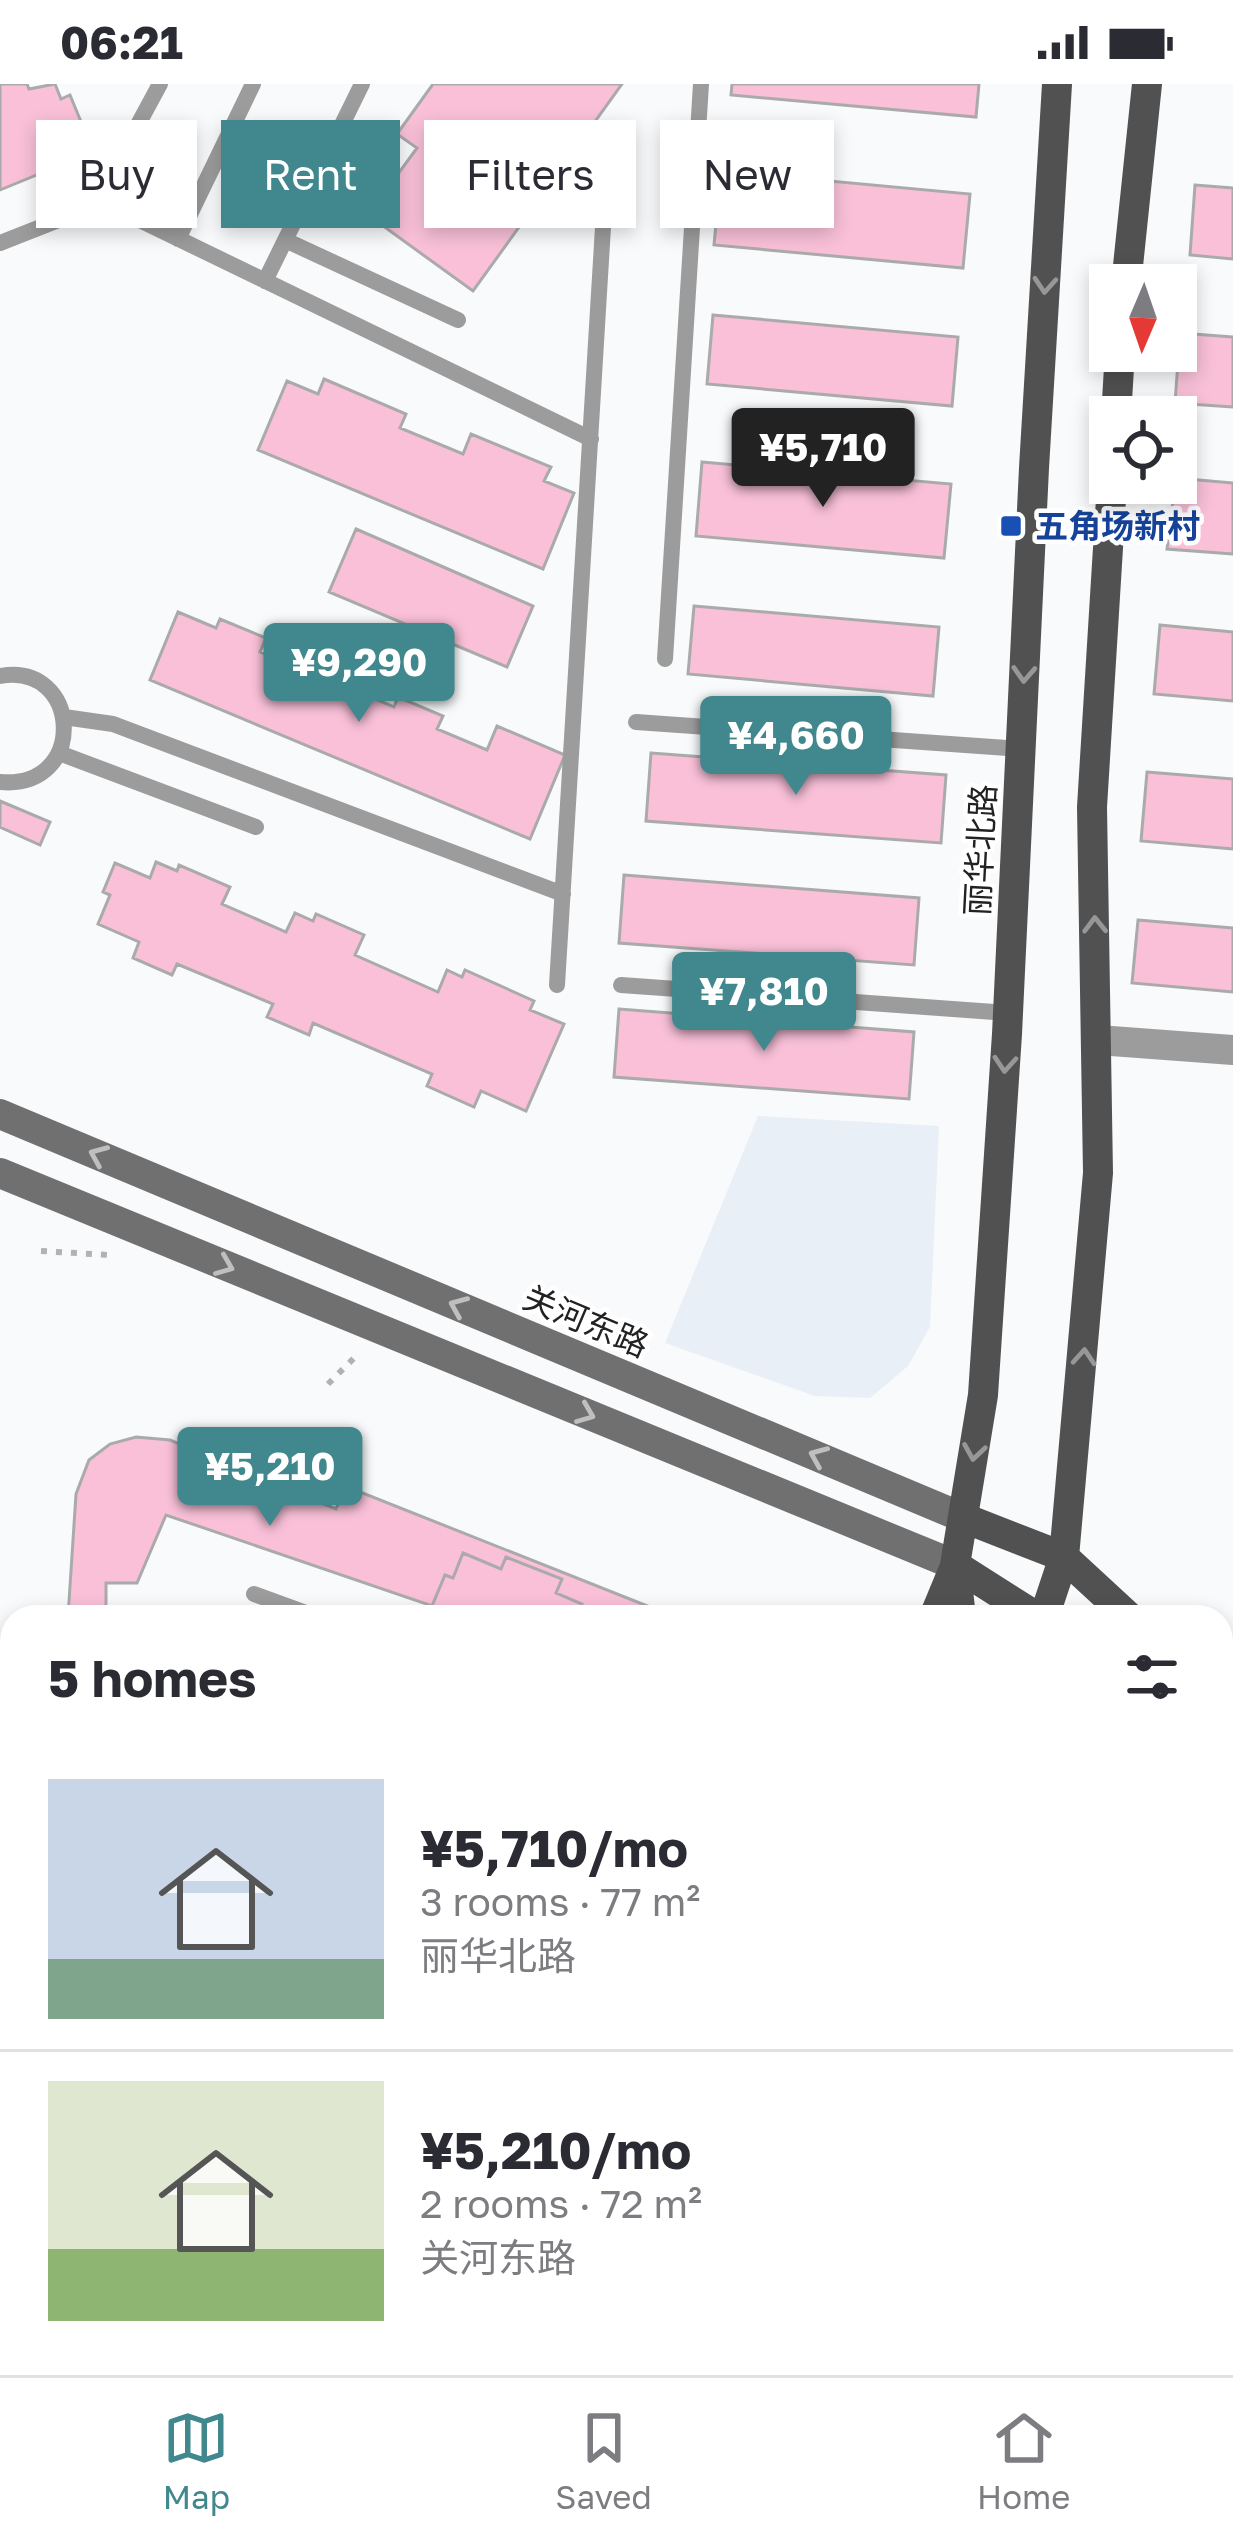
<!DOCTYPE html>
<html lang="en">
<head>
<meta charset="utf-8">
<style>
  body { margin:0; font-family:"Golos Text","Noto Sans SC",sans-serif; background:#f7f7f7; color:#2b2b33; height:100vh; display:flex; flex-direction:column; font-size:45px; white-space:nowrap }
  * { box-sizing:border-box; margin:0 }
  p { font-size:39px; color:#7c7c81 }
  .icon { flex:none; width:66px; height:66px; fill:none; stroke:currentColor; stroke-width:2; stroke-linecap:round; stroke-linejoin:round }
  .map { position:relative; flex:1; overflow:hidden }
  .details { position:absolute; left:0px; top:1521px; width:1233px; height:771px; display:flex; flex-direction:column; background:#fff; border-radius:36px 36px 0 0; box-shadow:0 6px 18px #0003 }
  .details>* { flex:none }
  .guide { position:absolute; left:36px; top:36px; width:1161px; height:108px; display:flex; gap:24px }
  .needle { width:78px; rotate:182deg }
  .tools { position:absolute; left:1089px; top:180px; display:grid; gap:24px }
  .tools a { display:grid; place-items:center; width:108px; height:108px; border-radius:0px; background:#fff; box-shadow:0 6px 18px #0003; font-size:60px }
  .price { position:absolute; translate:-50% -102px; padding:0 27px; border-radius:12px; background:#40888d; color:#fff; font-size:39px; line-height:78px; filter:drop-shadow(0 3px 6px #0008) }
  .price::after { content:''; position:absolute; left:50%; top:72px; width:36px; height:27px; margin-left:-18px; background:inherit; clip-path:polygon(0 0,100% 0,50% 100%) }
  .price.selected { background:#222; color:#fff }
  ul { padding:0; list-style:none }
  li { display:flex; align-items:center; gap:36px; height:300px; padding:0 48px }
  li+li { border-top:3px solid #e1e1e2 }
  li span { display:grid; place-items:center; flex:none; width:336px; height:240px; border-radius:0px; color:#555 }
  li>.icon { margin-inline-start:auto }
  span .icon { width:144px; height:144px; fill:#fffc; stroke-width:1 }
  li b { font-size:51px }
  h2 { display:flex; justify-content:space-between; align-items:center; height:144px; padding:0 48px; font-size:51px }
  .chip { padding:0 42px; border-radius:0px; background:#fff; box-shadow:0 6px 18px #0003; font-size:42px; line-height:108px }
  .chip.selected { background:#40888d; color:#fff }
  .status { display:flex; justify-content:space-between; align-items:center; height:84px; padding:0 60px; background:#fff; direction:ltr }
  .status svg { height:33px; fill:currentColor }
  .menu { display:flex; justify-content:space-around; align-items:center; height:168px; border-top:3px solid #e1e1e2; background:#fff; font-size:33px; color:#7c7c81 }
  .menu a { display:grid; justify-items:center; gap:6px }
  .menu .selected { color:#40888d }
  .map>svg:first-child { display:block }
  .built { fill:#e9eff6 }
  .building { fill:#f9c0d8; stroke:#abaaaa; stroke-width:3 }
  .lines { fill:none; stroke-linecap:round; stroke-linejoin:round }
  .path { stroke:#b1b2b2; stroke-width:6; stroke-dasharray:6 9; stroke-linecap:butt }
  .lane { stroke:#9d9c9c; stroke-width:16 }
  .street { stroke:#9d9c9c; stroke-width:30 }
  .secondary { stroke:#717070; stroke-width:30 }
  .primary { stroke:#525151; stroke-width:30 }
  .oneway { stroke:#979797 }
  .oneway2 { stroke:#bfbfbf }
  .transit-dot { fill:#1a4fb4; stroke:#fff; stroke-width:4.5 }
  .labels { text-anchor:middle; stroke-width:9; stroke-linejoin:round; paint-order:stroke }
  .transit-label { font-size:33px; font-weight:bold; fill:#164399; stroke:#fff; text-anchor:start }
  .street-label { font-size:33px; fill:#222; stroke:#fff }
</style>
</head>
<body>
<div class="status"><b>06:21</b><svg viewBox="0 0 49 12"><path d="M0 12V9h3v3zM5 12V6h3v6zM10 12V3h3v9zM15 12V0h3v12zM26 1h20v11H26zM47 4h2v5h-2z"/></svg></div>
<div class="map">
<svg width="1233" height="2291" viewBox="0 0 1233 2291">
  <rect width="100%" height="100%" fill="#f9fafb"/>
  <!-- built -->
  <path class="built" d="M758 1032 939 1042 930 1243 908 1282 870 1314 815 1312 665 1259Z
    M1221 1836H1233V2212L1221 2206Z"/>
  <!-- building -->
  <path class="building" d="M0 0H27L29 5 55 0 61 15 70 11 88 55 39 75 44 88 0 106Z
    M433 0H622L473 207 368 131 417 64 397 50Z
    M732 0H979L976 33 731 11Z
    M721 87 970 110 963 184 714 161Z
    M1195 101 1233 104V175L1190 171Z
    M713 231 958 253 952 322 707 300Z
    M1180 249 1233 253V323L1175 319Z
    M324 295 406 330 400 344 463 370 471 350 551 383 544 397 574 409 543 485 258 366 287 297 318 310Z
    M702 378 951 400 944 474 696 452Z
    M1176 394 1233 399V470L1167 465Z
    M356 445 533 522 507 583 329 508Z
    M694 522 939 543 933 612 688 590Z
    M178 528 216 544 220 535 266 554 260 568 315 590 320 578 366 596 361 609 394 623 398 613 443 632 437 645 487 666 497 642 565 671 530 755 150 596Z
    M1160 541 1233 548V617L1154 610Z
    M651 669 946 691 941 759 646 737Z
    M1147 688 1233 695V765L1141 757Z
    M0 717 50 738 40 761 0 743Z
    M156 778 177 787 179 781 230 803 222 820 286 848 295 829 313 837 316 830 364 851 355 871 438 908 447 886 462 893 465 886 534 917 530 926 564 940 526 1027 481 1007 474 1023 427 1002 432 990 313 939 309 951 267 933 273 920 177 880 172 891 133 874 139 858 98 840 110 811 103 808 115 779 150 794Z
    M624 791 919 814 914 881 619 859Z
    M1138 836 1233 844V908L1132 899Z
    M619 925 914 948 909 1015 614 993Z
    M136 1353 170 1356 336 1425 345 1402 675 1533 647 1524 643 1533H618L605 1528 603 1533H591L579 1528 582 1520 556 1509 562 1495 506 1473 501 1485 463 1469 453 1494 445 1491 432 1522 166 1431 137 1499H106V1533H68L76 1410 89 1376 110 1360Z
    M463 1469 501 1485 506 1473 562 1495 556 1509 582 1520 579 1528 591 1533H440L443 1526 432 1522 445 1491 453 1494Z
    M1233 1961V2178L1221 2173V1986Z
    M27 2280H86V2291H27Z
    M486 2280H529L523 2291H480Z"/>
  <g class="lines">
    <!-- path -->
    <path class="path" d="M41 1167 109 1171
      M328 1300 357 1271
      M852 2291 856 2280"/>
    <!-- lane -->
    <path class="lane" d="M94 122 160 0
      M178 155 253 0
      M285 156 458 236
      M0 159 94 122 115 124 591 355
      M265 197 362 0
      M665 575 701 0
      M0 592C81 577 89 706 0 698
      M64 633 113 640 563 810
      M636 638 1021 665
      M59 669 256 743
      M557 901 608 61
      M621 901 1008 929
      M254 1510 317 1533
      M1221 1895 1233 1891
      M0 1955 12 1956
      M0 1993 12 1994
      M1221 2261 1233 2267
      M227 2280 282 2291
      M132 2291 134 2280
      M1105 2291 1111 2280
      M1212 2291 1218 2280"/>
    <!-- street -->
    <path class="street" d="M1098 956 1233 966"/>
    <!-- secondary -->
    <path class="secondary" d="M0 1030 964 1434
      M0 1089 955 1481"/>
    <!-- primary -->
    <path class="primary" d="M1126 201 1147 0
      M1116 333 1120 267
      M964 1434 1064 1473 1129 1533
      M955 1481 1037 1533
      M934 1533 953 1487
      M961 1533 955 1481 983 1311 1007 950 1034 384 1057 0
      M1044 1533 1064 1473 1098 1089 1092 723 1112 399
      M1221 1613 1233 1623
      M1221 1691 1233 1701
      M1221 1768H1233
      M667 2291 671 2280
      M725 2291 729 2280
      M796 2291 801 2280
      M905 2291 910 2280"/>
  </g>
  <!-- one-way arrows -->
  <defs><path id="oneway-chevron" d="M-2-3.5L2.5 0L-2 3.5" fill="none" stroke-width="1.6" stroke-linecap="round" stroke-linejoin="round" transform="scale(3)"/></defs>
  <g class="oneway">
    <use href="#oneway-chevron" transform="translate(1045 201) rotate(94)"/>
    <use href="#oneway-chevron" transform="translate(1024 590) rotate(93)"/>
    <use href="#oneway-chevron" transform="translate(1095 841) rotate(-91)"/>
    <use href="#oneway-chevron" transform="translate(1005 980) rotate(94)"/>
    <use href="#oneway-chevron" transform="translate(1084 1273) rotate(-86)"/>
    <use href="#oneway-chevron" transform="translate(974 1368) rotate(99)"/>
  </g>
  <g class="oneway2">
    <use href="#oneway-chevron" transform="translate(98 1071) rotate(-157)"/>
    <use href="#oneway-chevron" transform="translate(225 1182) rotate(22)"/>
    <use href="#oneway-chevron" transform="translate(458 1222) rotate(-157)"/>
    <use href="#oneway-chevron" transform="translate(586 1330) rotate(22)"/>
    <use href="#oneway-chevron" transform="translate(818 1372) rotate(-157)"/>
  </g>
  <!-- markers -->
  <rect class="transit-dot" x="999" y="430" width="24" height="24" rx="6"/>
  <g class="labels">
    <!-- transit labels -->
    <g class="transit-label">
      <text x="1035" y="454">五角场新村</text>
    </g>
    <!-- street labels -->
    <g class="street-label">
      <text transform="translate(980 766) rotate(-87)" y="12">丽华北路</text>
      <text transform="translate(586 1237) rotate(23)" y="12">关河东路</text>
    </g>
  </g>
</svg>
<div class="tools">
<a><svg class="needle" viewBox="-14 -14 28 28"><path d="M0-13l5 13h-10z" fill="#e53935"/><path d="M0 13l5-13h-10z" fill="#7c7c81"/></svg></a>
<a><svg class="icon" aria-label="locate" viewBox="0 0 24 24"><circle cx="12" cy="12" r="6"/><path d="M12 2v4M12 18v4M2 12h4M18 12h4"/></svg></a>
</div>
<b class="price selected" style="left:823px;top:426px">¥5,710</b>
<b class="price" style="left:359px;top:641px">¥9,290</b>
<b class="price" style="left:796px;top:714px">¥4,660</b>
<b class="price" style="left:764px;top:970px">¥7,810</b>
<b class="price" style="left:270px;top:1445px">¥5,210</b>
<div class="guide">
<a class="chip">Buy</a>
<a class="chip selected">Rent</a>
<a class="chip">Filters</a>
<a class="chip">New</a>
</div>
<section class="details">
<h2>5 homes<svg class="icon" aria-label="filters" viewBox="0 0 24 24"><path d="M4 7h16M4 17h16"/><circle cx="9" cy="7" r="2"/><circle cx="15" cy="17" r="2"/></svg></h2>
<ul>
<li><span style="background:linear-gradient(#c9d6e8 75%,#7fa58c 0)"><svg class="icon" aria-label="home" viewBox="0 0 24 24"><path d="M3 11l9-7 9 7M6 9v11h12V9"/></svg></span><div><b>¥5,710/mo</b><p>3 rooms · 77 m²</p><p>丽华北路</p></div></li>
<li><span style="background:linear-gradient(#dfe7d0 70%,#8fb573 0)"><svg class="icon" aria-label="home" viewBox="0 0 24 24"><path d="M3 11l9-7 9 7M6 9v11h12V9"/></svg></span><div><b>¥5,210/mo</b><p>2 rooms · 72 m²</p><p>关河东路</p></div></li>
</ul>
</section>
</div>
<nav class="menu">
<a class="selected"><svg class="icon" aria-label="map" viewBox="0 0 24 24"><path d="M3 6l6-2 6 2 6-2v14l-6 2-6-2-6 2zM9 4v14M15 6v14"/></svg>Map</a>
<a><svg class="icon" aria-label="saved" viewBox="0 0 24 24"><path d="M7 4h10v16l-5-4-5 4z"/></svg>Saved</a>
<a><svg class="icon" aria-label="home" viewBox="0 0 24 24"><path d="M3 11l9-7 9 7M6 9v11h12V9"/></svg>Home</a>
</nav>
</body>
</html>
